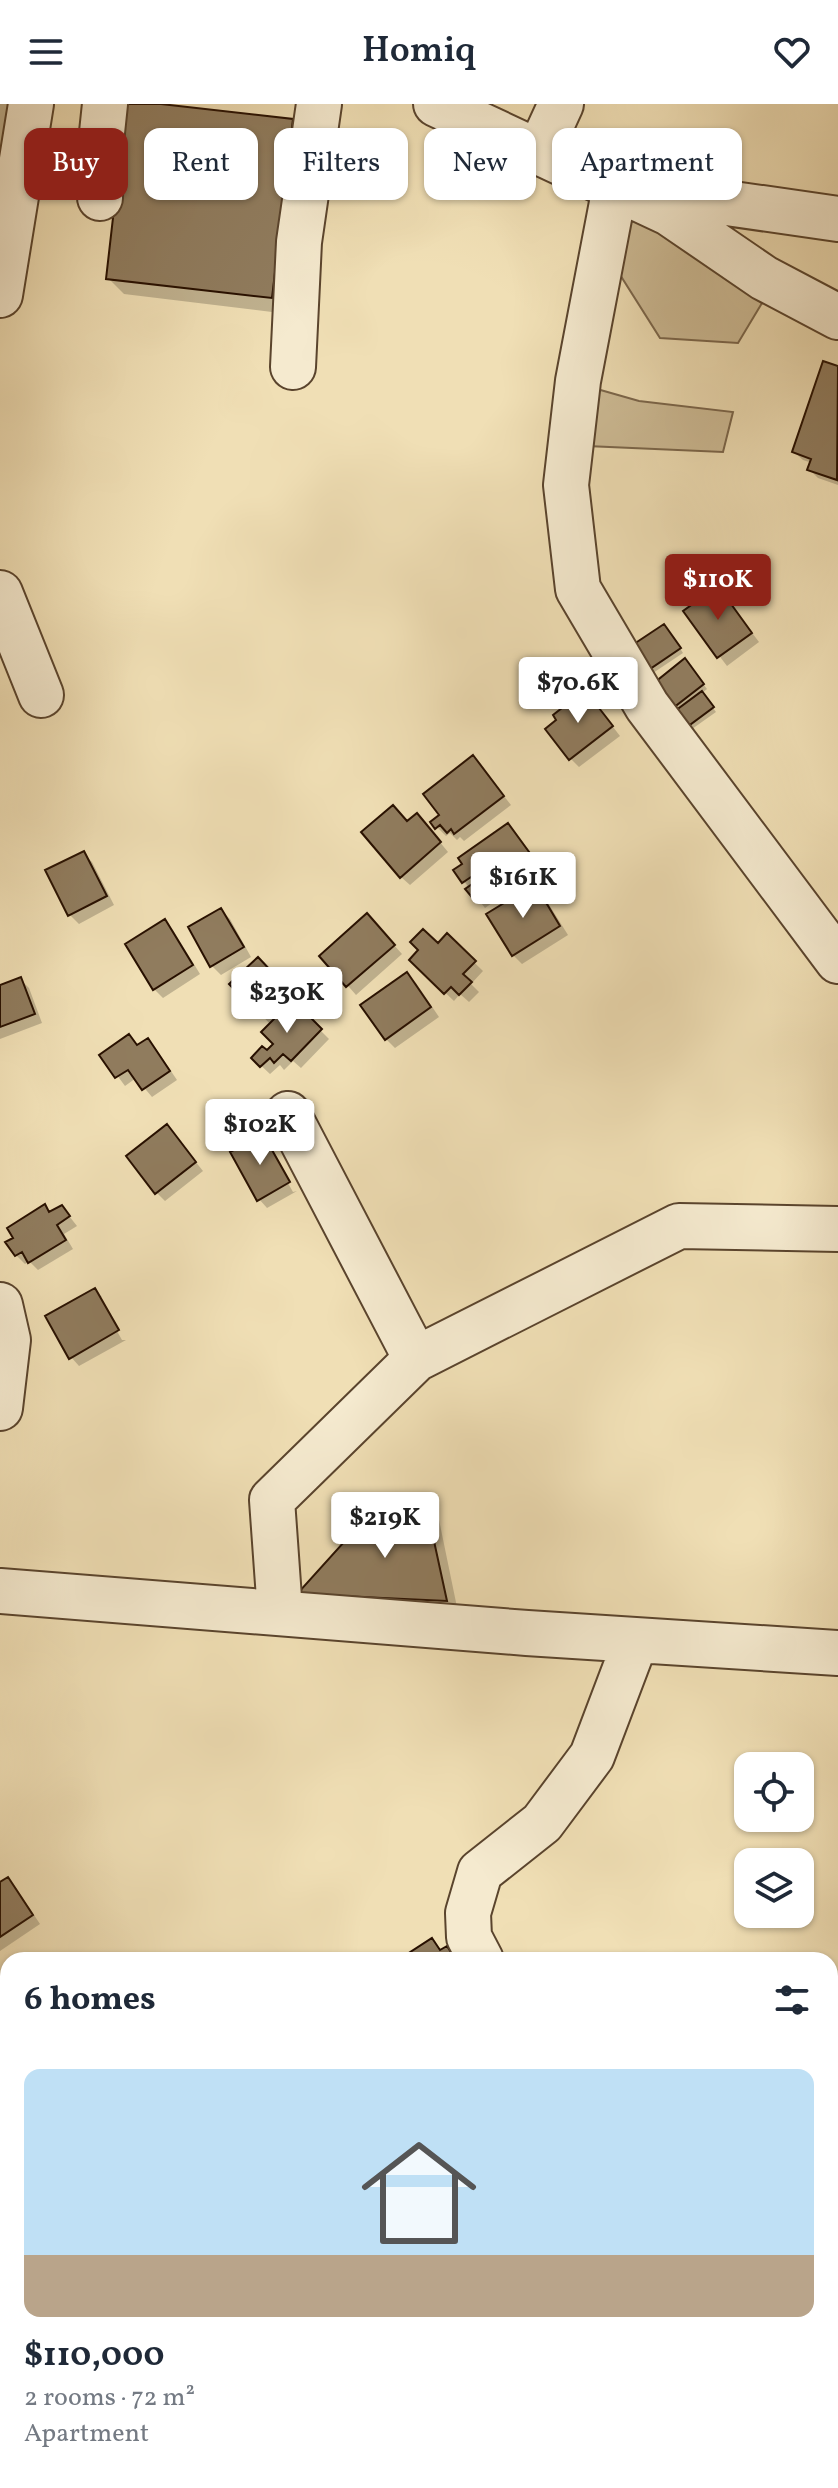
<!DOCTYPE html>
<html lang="en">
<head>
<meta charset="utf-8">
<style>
  body { margin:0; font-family:Vollkorn,serif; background:#f6f6f7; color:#1f2937; height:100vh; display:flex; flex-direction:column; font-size:30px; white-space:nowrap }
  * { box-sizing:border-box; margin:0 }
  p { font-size:26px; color:#747a83 }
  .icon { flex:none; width:44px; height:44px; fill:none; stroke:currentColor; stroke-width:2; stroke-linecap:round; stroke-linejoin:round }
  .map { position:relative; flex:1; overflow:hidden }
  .side { position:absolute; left:0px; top:1848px; width:838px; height:536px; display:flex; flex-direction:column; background:#fff; border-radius:24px 24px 0 0; box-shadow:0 2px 6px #0004 }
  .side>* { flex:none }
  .guide { position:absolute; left:24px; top:24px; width:790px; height:72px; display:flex; gap:16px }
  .buttons { position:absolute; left:734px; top:1648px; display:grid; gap:16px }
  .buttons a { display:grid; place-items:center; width:80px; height:80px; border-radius:16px; background:#fff; box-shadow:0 2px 6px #0004; font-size:40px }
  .price { position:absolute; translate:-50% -68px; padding:0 18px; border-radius:8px; background:#fff; color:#222; font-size:26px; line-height:52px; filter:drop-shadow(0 2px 4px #0008) }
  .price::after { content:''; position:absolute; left:50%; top:48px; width:24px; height:18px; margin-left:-12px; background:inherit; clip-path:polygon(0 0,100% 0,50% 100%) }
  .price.on { background:#8f2418; color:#fff }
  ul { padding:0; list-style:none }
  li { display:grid; align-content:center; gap:16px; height:424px; padding:0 24px }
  li span { display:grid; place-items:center; height:248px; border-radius:16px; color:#555 }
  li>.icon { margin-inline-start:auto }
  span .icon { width:144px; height:144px; fill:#fffc; stroke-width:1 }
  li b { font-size:34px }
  h2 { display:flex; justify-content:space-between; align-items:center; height:96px; padding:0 24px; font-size:34px }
  .chip { padding:0 28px; border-radius:16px; background:#fff; box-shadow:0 2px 6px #0004; font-size:28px; line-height:72px }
  .chip.on { background:#8f2418; color:#fff }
  header { display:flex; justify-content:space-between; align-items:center; height:104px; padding:0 24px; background:#fff; font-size:36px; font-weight:600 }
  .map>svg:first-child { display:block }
  .green { fill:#cebc96; stroke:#7b664b; stroke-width:2 }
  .shadow { fill:#0003 }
  .building { fill:#907c5e; stroke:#281000; stroke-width:2 }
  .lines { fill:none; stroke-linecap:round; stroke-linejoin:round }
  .minor-casing { stroke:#5a442d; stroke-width:48 }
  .minor { stroke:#f5eacf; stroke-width:44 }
</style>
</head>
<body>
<header><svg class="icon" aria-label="menu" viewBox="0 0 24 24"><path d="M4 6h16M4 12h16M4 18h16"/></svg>Homiq<svg class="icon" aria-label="heart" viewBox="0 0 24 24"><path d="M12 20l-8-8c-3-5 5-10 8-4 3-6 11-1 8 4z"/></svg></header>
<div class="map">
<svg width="838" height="2384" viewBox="0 0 838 2384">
  <rect width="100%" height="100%" fill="#f0dfb5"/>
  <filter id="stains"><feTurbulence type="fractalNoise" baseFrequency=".0025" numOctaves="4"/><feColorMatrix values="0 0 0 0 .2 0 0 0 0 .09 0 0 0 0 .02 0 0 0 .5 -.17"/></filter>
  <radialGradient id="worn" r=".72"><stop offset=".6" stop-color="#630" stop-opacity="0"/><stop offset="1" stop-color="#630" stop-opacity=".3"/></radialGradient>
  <!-- green -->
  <path class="green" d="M628 105 762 199 738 239 660 234 612 158Z
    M590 283 639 297 733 308 723 348 587 342Z"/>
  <!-- shadow -->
  <path class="shadow" d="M0 0H7L3 57H0Z
    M128 0 292 17 308 33 288 210 124 190 108 174Z
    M824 259 838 264V381L818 374 809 365 812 359 803 356 794 348Z
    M718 484 759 538 727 562 686 508Z
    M668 526 683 549 653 569 649 566Z
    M689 561 707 585 702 589 716 608 692 625 656 579Z
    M593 597 620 632 579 663 571 655 559 616Z
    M481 663 511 701 464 737 460 733 457 736 450 729 446 732 437 723 442 711Z
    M408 719 425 720 448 748 410 781 401 773Z
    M508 722 539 762 507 784 509 787 485 804 456 767Z
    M83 749 92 758 114 801 79 820 70 811 48 767Z
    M534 783 543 791 568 831 522 860 513 851Z
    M221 806 230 815 251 853 221 871 212 862 190 824Z
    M164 818 173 826 200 870 163 894 154 885Z
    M375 820 402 850 356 891 322 852Z
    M447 832 483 867 471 880 479 888 469 898 460 890 454 897 411 856 438 842Z
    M258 856 294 894 291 897 329 935 301 964 293 957 284 966 280 961 270 970 253 954 268 949 276 940 271 921 232 880Z
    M407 871 416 879 439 913 395 944 386 935Z
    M20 875 29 884 42 919 0 935V883Z
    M129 932 139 943 148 936 156 945 177 976 152 993 136 974 125 982 102 951Z
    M167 1022 203 1067 165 1097 156 1088Z
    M262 1033 270 1040H266L293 1088 297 1087 267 1104 259 1095Z
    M44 1103 51 1110 62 1103 77 1122 64 1130 73 1145 38 1166 29 1157 25 1160 16 1151Z
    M94 1186 102 1193H98L122 1236H126L79 1262 71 1253Z
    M424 1394 437 1406 458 1508 311 1502Z
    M8 1775 16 1784 40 1820 0 1847V1780Z
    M837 2038 838 2039V2112L830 2103V2043Z
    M830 2142 838 2147V2196L832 2201 830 2199Z
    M703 2376H744L745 2378 738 2384H708Z"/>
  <!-- building -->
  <path class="building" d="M126 0H161L293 15 272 194 106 175Z
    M823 257 838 262 837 376 807 366 811 355 792 348Z
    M718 482 752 529 717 554 683 507Z
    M664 520 681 544 647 567 631 542Z
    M685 554 704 580 673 604 654 579Z
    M585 586 613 622 569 656 545 625 556 616 553 611Z
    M702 587 714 603 687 623 675 607Z
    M473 651 504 692 454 730 451 725 447 729 440 721 435 725 430 718 439 711 423 690Z
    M393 701 407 717 417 709 441 738 400 774 361 728Z
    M508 719 532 752 500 775 502 778 475 797 465 785 475 778 471 773 462 779 453 766 462 760 458 754Z
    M84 747 107 792 68 812 45 766Z
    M535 780 560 822 512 852 486 810Z
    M221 804 244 843 210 863 188 823Z
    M367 809 395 841 346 883 319 852Z
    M165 815 193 861 153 886 125 840Z
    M423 825 438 839 447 829 476 857 463 870 472 878 459 891 451 883 444 890 409 856 418 846 410 838Z
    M258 853 287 884 259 912 229 880Z
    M407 868 431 903 385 936 360 901Z
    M21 873 35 910 0 923V881Z
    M293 896 322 925 291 957 283 950 274 959 270 954 260 963 251 954 262 942 267 946 273 940 261 928Z
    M129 930 137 941 148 934 170 967 142 986 128 966 115 974 99 951Z
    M167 1020 196 1058 155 1090 126 1052Z
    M263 1030 290 1078 257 1097 230 1048Z
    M45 1100 49 1108 62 1101 70 1112 57 1121 66 1136 28 1159 22 1148 15 1152 5 1138 13 1134 7 1124Z
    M95 1184 119 1226 69 1255 45 1212Z
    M424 1391 447 1497 297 1490 353 1428Z
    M8 1773 33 1811 0 1833V1778Z
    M432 1834 440 1846 447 1842 456 1856H398Z
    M837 2035 838 2105 832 2109 830 2106V2040Z
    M832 2138 838 2146V2181L830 2187V2140Z
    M838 2289V2325L835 2327 830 2313V2292Z
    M631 2376H676L680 2381 676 2384H638Z
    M700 2376H729L718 2384H706Z"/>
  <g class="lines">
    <!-- minor casing -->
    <g class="minor-casing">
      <path id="minor" d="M436 0 669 109 764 174 838 213
        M539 48 561 0
        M100 94 101 38 105 0
        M838 115 615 83 578 277 566 381 578 485 647 602 838 857
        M0 191 31 0
        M293 263 299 138 319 0
        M0 489 41 591
        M288 1010 416 1255
        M0 1201 8 1236 0 1304
        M0 1487 527 1529 838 1549
        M280 1508 272 1396 416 1255 679 1122 838 1125
        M481 1856 469 1833 468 1809 480 1768 542 1719 592 1652 636 1536
        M830 1955 838 1949
        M0 2030 8 2043
        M212 2376 217 2384"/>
    </g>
    <!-- minor -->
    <use href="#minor" class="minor"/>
  </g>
  <rect width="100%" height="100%" filter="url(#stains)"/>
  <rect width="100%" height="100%" fill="url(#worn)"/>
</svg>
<div class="buttons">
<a><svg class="icon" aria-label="locate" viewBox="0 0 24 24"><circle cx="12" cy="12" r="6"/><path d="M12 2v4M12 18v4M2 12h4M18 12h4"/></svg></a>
<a><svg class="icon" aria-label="layers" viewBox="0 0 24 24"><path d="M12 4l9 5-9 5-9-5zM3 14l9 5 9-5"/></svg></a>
</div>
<b class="price on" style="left:718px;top:518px">$110K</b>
<b class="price" style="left:578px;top:621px">$70.6K</b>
<b class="price" style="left:523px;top:816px">$161K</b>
<b class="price" style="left:287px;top:931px">$230K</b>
<b class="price" style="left:260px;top:1063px">$102K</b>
<b class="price" style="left:385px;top:1456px">$219K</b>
<div class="guide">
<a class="chip on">Buy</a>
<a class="chip">Rent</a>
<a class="chip">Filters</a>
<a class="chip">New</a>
<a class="chip">Apartment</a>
</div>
<section class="side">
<h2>6 homes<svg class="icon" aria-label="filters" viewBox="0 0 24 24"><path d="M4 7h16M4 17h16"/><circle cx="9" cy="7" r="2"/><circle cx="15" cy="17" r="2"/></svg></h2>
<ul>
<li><span style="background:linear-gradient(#bfe0f5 75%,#b9a48a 0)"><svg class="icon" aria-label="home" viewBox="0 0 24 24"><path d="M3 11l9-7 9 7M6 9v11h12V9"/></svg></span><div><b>$110,000</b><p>2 rooms · 72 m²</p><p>Apartment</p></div></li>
</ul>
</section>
</div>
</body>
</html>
